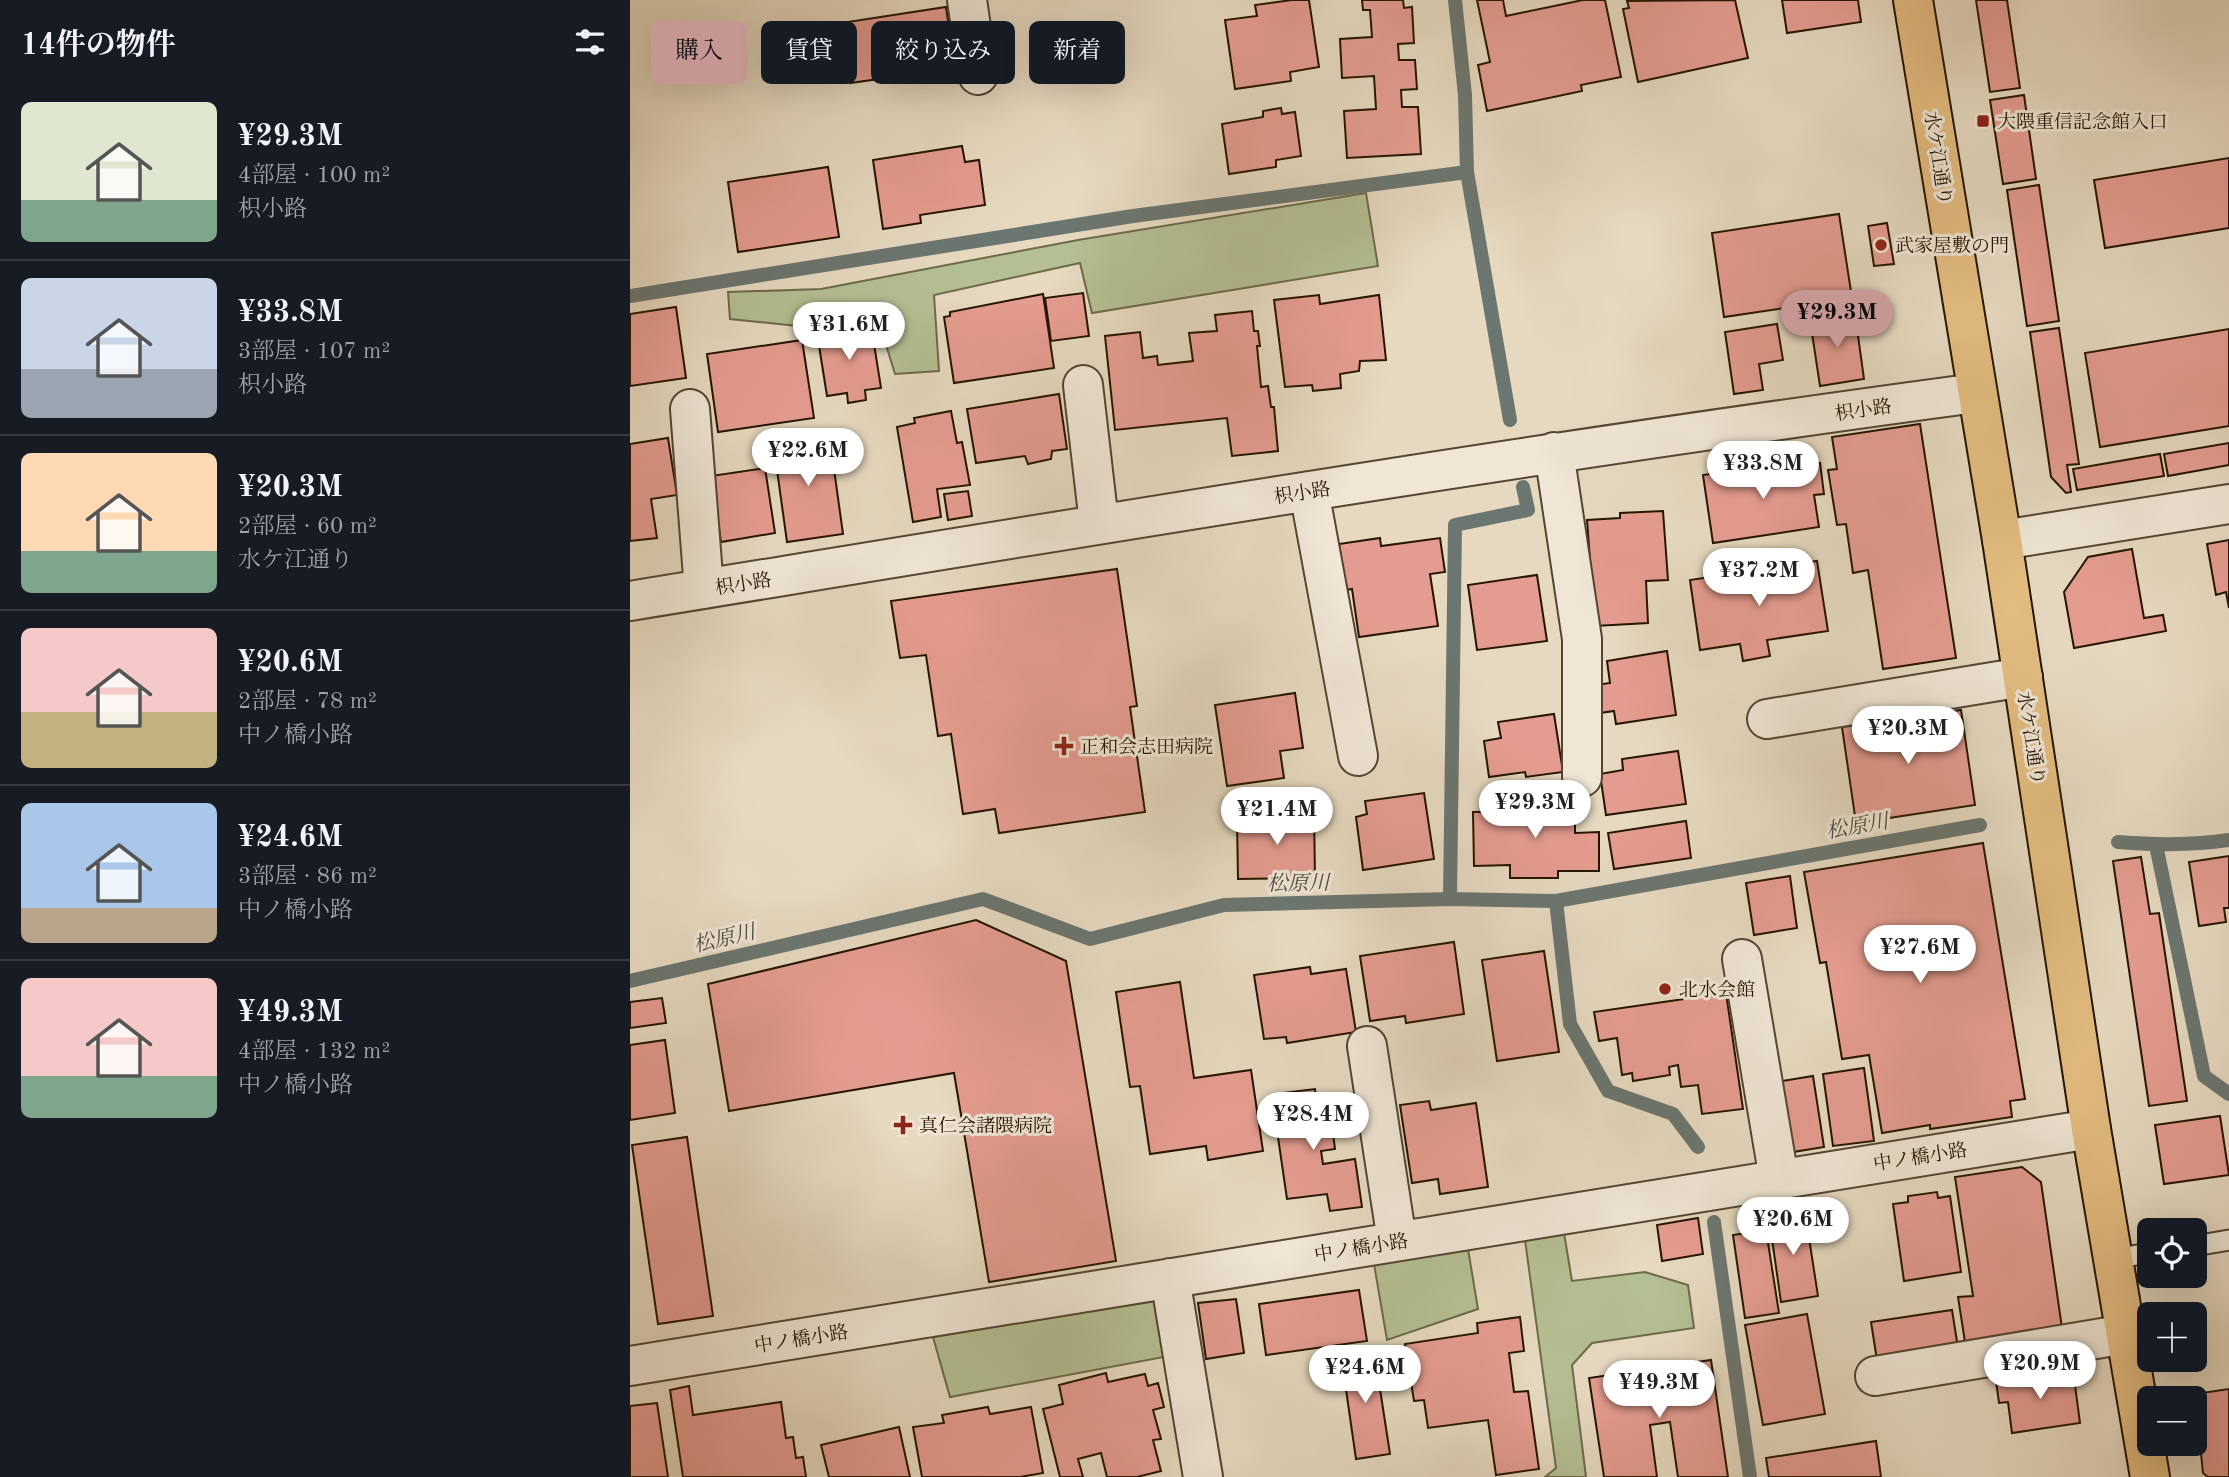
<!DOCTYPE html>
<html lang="ja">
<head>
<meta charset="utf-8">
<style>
  body { margin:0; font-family:"Old Standard TT","Noto Serif JP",serif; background:#20242c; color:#f1f3f6; height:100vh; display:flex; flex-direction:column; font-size:26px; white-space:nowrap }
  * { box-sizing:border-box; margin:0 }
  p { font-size:23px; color:#9ea1a6 }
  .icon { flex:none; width:38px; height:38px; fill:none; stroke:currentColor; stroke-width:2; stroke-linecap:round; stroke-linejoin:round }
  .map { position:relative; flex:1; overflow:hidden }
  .sheet { display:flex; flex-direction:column; background:#171b24; width:630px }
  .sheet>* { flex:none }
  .top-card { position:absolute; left:21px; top:21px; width:665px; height:63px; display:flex; gap:14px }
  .buttons { position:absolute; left:1507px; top:1218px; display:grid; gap:14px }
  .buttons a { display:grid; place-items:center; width:70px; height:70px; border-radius:10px; background:#171b24; box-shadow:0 7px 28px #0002; font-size:35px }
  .price { position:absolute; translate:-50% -60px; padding:0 16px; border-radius:24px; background:#fff; color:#222; font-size:23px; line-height:46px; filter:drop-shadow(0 2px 4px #0008) }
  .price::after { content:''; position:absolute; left:50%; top:42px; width:21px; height:16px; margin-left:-10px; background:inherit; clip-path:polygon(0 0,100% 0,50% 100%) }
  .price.selected { background:#c59692; color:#111 }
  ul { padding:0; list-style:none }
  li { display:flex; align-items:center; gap:21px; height:175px; padding:0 21px }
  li+li { border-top:2px solid #363941 }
  li span { display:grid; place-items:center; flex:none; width:196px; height:140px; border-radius:10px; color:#555 }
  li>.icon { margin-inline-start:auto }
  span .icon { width:84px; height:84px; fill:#fffc; stroke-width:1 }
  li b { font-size:30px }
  h2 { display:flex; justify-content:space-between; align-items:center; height:84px; padding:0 21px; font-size:30px }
  .chip { padding:0 24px; border-radius:10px; background:#171b24; box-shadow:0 7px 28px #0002; font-size:24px; line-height:63px }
  .chip.selected { background:#c59692; color:#111 }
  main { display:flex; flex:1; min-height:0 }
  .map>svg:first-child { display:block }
  .green { fill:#b4bf93; stroke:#6c6a4a; stroke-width:2 }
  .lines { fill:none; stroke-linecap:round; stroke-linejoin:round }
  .stream { stroke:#6b7670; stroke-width:14 }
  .building { fill:#e59c90; stroke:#251400; stroke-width:2 }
  .lane-casing { stroke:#554530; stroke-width:23 }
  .street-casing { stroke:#554530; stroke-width:42 }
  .primary-casing { stroke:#251400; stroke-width:42 }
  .lane { stroke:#efe6d6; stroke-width:19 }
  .street { stroke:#efe6d6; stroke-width:38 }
  .primary { stroke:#e3bc80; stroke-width:38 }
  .poi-dot { fill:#8f2418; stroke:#efe6d6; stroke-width:2.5 }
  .labels { text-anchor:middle; stroke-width:6; stroke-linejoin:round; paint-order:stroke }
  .poi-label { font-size:19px; fill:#251400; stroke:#efe6d6; text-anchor:start }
  .street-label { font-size:19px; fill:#251400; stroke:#efe6d6 }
  .water-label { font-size:21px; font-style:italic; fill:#4e4d41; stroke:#efe6d6 }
</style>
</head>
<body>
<main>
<section class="sheet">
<h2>14件の物件<svg class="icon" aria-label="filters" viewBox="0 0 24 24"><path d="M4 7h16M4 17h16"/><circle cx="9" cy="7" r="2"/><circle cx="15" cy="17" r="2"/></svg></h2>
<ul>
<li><span style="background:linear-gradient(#dfe7d0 70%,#7fa58c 0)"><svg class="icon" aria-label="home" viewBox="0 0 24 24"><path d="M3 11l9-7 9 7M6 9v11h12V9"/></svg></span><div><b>¥29.3M</b><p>4部屋 · 100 m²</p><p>枳小路</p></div></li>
<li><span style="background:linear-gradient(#c9d6e8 65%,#9aa5b1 0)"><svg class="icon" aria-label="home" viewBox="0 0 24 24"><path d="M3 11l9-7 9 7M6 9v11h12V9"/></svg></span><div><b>¥33.8M</b><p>3部屋 · 107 m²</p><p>枳小路</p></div></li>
<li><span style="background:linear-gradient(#ffd9b3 70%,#7fa58c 0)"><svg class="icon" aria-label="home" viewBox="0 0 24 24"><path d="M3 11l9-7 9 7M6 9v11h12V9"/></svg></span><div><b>¥20.3M</b><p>2部屋 · 60 m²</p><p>水ケ江通り</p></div></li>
<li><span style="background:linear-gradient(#f6c9c9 60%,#c2b280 0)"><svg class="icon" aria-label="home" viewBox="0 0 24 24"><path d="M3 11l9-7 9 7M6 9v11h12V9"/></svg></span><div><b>¥20.6M</b><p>2部屋 · 78 m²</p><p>中ノ橋小路</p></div></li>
<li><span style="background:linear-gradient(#a9c7e8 75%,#b9a48a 0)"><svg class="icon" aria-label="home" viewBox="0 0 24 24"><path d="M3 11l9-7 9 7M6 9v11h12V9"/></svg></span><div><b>¥24.6M</b><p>3部屋 · 86 m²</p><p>中ノ橋小路</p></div></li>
<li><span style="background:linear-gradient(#f6c9c9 70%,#7fa58c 0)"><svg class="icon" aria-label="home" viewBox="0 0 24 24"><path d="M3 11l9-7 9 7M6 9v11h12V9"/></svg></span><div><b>¥49.3M</b><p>4部屋 · 132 m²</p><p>中ノ橋小路</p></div></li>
</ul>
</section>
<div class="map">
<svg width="1599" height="1477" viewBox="0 0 1599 1477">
  <rect width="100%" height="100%" fill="#e6d9c0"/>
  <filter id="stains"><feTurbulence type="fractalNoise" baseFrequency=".00286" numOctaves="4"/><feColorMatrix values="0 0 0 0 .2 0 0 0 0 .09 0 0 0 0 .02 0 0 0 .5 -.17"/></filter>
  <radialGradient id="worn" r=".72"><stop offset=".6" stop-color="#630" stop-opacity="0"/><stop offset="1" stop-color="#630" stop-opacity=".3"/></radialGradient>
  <!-- green -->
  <path class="green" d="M736 193 748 266 462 313 450 263 304 295 309 371 265 374 246 312 168 326 100 319 98 292 191 289 448 240Z
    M934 1233 942 1281 1015 1272 1058 1285 1064 1328 962 1343 942 1365 956 1477H915L926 1468 895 1240Z
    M838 1249 848 1309 757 1340 744 1264Z
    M529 1300 539 1356 320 1397 303 1337Z"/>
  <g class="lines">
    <!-- stream -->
    <path class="stream" d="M825 0 835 95 837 172 880 420
      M0 296 503 216 837 172
      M1488 842C1526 845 1561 846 1599 840
      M1526 845 1574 1076 1599 1094
      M820 899 825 525 898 510 893 487
      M926 901 940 1024 978 1091 1043 1114 1068 1147
      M0 981 353 899 460 939 594 905 820 899 926 901 1350 825
      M1084 1222 1120 1477"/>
  </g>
  <!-- building -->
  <path class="building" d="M662 0H679L689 67 660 72 661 81 605 89 595 20 627 16 625 5Z
    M732 0H773L774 8 782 7 784 43 768 44 769 60H785L787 89 771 90 772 107H788L791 154 717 158 714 111 746 109 744 76 712 78 710 39 742 37 740 10H733Z
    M847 0H873L876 16 953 0H975L991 77 951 85 952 91 857 111 848 65 860 62Z
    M1105 0 1118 58 1008 82 993 9 999 8 997 1Z
    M1152 0H1228L1231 22 1157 33Z
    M1346 0H1377L1390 88 1360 92Z
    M316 7 323 53 283 59 285 74 220 83 211 23Z
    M1394 95 1406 179 1373 184 1360 100Z
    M651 108 652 114 665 112 671 156 646 160V167L599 174 592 124 633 117V111Z
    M332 146 335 162 349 160 355 205 290 215 291 223 253 229 243 160Z
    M1599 158V228L1475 248 1464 180Z
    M198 167 209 237 108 252 98 182Z
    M1409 185 1429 321 1397 326 1377 190Z
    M1209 214 1222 298 1094 317 1082 233Z
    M1257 223 1264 264 1244 266 1238 226Z
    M453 293 459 336 421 341 415 298Z
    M413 294 424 368 324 383 314 317 320 316V312Z
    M689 295 690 304 749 295 756 360 730 361 729 371 710 374 711 388 683 391 682 385 655 387 644 300Z
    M46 307 56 378 0 386V314Z
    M622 311 624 331H628L630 346H627L631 387 638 386 641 407H644L648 451 602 456 597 418 485 430 475 336 510 332 513 358 527 356 528 365 563 361 559 333 587 331 585 315Z
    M1225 314 1234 379 1190 386 1180 320Z
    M1147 324 1153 360 1129 364 1133 390 1104 394 1095 332Z
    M241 325 251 388 235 390 236 400 218 403 217 393 197 396 187 333Z
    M1429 328 1449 464 1437 465 1441 492 1436 493 1421 477 1400 332Z
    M1599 329V426L1470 447 1455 353Z
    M172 340 184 418 88 432 77 354Z
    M429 394 437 449 422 451 421 459 398 464 395 456 346 463 337 409Z
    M321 411 327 443 332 442 340 485 307 489 311 517 283 522 267 427 285 423 284 418Z
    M1290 424 1326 658 1253 669 1238 570 1223 573 1216 524 1207 525 1198 470 1207 469 1202 437Z
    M199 433 213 534 157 542 143 441Z
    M38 438 47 495 21 499 27 538 0 541V444Z
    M1599 443V465L1538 476 1534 454Z
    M1530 454 1534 476 1447 490 1443 469Z
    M1153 463 1154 468 1190 463 1194 494 1184 495 1189 527 1083 543 1073 475Z
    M135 468 145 533 91 542 81 476Z
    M338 491 342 516 318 520 314 494Z
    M1033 511 1038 580 1016 581 1018 623 965 626 957 520 990 518V513Z
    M750 538 751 546 810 538 815 572 800 574 808 626 729 637 722 589 716 590 709 544Z
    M1599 540V608L1596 592 1586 595 1577 544Z
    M1502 549 1514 618 1533 615 1536 631 1444 648 1434 592 1458 557Z
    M1187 561 1198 631 1137 640 1140 656 1113 661 1110 644 1070 650 1060 580Z
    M487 569 507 706 500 707 515 812 369 833 365 809 333 814 321 734 308 736 296 655 270 658 261 601Z
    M907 575 917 641 847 650 838 585Z
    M1037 651 1046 715 986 724 984 711 970 713 966 685 980 683 977 661Z
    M665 693 673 748 650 751 654 778 597 786 585 705Z
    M1331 710 1345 805 1226 823 1212 727Z
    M924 714 933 772 896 777 895 772 859 777 854 741 871 738 868 722Z
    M1048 751 1056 804 976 815 970 774 993 770 992 759Z
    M794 793 804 859 733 870 726 817 737 814 735 801Z
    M899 793H934V811H945V833L969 832V871H928V878H880V865L844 866 843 812 899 811Z
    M645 811H684L685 878 608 879 607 820 645 819Z
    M1056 821 1061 858 984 869 978 833Z
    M1353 843 1395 1099 1380 1101 1382 1117 1300 1129V1125L1252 1133 1239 1055 1212 1059 1196 962 1190 963 1174 872Z
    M1599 856V908H1594L1596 922 1569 926 1559 862Z
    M1511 857 1520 914 1529 913 1557 1101 1519 1106 1483 861Z
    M1160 876 1167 928 1124 935 1116 883Z
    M346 920 436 961 486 1261 359 1282 324 1073 99 1111 78 984Z
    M824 942 834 1014 776 1023 775 1016 740 1021 730 956Z
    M914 951 929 1052 867 1061 852 960Z
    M680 967 681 974 716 969 726 1032 657 1043 656 1037 634 1039 624 975Z
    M550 982 564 1078 621 1070 633 1151 578 1160 576 1146 520 1154 510 1086 500 1087 486 992Z
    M1096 993 1113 1109 1072 1114 1068 1085 1051 1087 1048 1065 1039 1067 1040 1075 1003 1081 1002 1073 992 1075 987 1038 969 1041 964 1012Z
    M32 998 36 1023 0 1028V1002Z
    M35 1040 45 1113 0 1120V1045Z
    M1234 1068 1244 1141 1203 1146 1193 1074Z
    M1183 1076 1194 1147 1163 1152 1152 1081Z
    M685 1089 686 1097 698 1095 705 1149 691 1151 693 1164 725 1159 732 1207 700 1211 697 1194 657 1199 643 1103 653 1102 652 1093Z
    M799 1101 801 1110 846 1103 858 1187 810 1194 808 1179 782 1183 770 1105Z
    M1590 1116 1599 1175 1534 1184 1525 1125Z
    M57 1137 83 1316 28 1324 2 1145Z
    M1392 1167 1411 1182 1432 1328 1335 1342 1328 1297 1343 1296 1325 1177Z
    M1307 1192 1308 1198 1320 1196 1331 1272 1274 1281 1263 1204 1278 1202V1196Z
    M1175 1212 1188 1296 1151 1302 1139 1218Z
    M1068 1218 1073 1254 1032 1261 1027 1225Z
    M1136 1230 1149 1313 1115 1318 1103 1235Z
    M729 1290 737 1341 636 1355 629 1304Z
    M606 1299 614 1353 576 1359 568 1303Z
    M1322 1310 1328 1348 1247 1360 1241 1322Z
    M1177 1314 1195 1414 1133 1425 1115 1325Z
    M890 1317 894 1351 879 1353 884 1392 898 1391 909 1469 866 1475 858 1420 798 1428 794 1400 784 1401 775 1344 848 1333 847 1323Z
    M744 1350 760 1454 726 1459 711 1355Z
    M1081 1360 1098 1477H1048L1040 1422 1020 1425 1027 1477H974L959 1378Z
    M1443 1370 1450 1423 1382 1433 1378 1402 1369 1403 1366 1381Z
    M476 1373 478 1382 515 1374 518 1386 528 1383 534 1407 523 1410 531 1439 523 1440 531 1471 507 1477H477L471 1453 448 1459 453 1477H430L413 1409 433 1404 429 1385Z
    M59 1386 63 1415 151 1402 156 1438 163 1437 166 1458 173 1457 176 1477H53L40 1390Z
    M1599 1389V1477H1578L1573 1473 1565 1394Z
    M27 1403 38 1477H0V1406Z
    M358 1407 360 1414 401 1407 413 1473 390 1477H292L283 1427 314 1423 312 1415Z
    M269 1427 280 1477H199L191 1445Z
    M1246 1441 1251 1477H1139L1136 1458Z"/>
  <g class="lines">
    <!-- lane casing -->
    <g class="lane-casing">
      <path id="lane" d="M1564 1246 1599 1240
        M1483 1259 1519 1253"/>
    </g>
    <!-- street casing -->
    <g class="street-casing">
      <path id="street" d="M337 0 348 75
        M453 385 469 523
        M60 409 74 589
        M924 452 952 639V777
        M679 491 728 756
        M1372 540 1599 504
        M0 601C448 528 896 453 1346 393
        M1137 719 1393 677
        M1112 959 1149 1179
        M737 1046 767 1241
        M540 1278 573 1477
        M0 1366 1461 1129
        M1245 1376 1496 1334"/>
    </g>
    <!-- primary casing -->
    <g class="primary-casing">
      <path id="primary" d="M1283 0 1372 540 1461 1129 1520 1477"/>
    </g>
    <!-- lane -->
    <use href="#lane" class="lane"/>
    <!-- street -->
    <use href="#street" class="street"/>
    <!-- primary -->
    <use href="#primary" class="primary"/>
  </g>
  <!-- markers -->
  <g class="poi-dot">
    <rect x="1346" y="114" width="14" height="14" rx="3.5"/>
    <circle cx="1251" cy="245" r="7"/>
    <path d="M430.5 735.5h7v7h7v7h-7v7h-7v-7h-7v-7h7z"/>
    <circle cx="1035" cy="989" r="7"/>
    <path d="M269.5 1114.5h7v7h7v7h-7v7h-7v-7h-7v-7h7z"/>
  </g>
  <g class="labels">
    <!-- poi labels -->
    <g class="poi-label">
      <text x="1367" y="128">大隈重信記念館入口</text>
      <text x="1265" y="252">武家屋敷の門</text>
      <text x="450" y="753">正和会志田病院</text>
      <text x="1049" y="996">北水会館</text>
      <text x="289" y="1132">真仁会諸隈病院</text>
    </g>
    <!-- street labels -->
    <g class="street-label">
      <text transform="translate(1309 158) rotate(81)" y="7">水ケ江通り</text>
      <text transform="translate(1233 409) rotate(-8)" y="7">枳小路</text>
      <text transform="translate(672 492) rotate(-9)" y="7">枳小路</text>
      <text transform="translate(113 583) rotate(-9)" y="7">枳小路</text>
      <text transform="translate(1402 738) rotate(81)" y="7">水ケ江通り</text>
      <text transform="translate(1290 1156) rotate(-9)" y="7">中ノ橋小路</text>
      <text transform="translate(731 1247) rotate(-9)" y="7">中ノ橋小路</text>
      <text transform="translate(171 1338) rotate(-9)" y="7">中ノ橋小路</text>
    </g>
    <!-- water labels -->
    <g class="water-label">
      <text transform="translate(1227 826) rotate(-10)" y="7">松原川</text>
      <text transform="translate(668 883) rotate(-1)" y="7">松原川</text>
      <text transform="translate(94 938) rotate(-13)" y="7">松原川</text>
    </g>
  </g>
  <rect width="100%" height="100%" filter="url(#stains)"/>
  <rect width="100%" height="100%" fill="url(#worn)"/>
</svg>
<div class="buttons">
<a><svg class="icon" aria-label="locate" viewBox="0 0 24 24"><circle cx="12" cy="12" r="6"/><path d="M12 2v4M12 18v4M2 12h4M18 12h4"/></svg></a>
<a>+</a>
<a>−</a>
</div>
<b class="price selected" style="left:1207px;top:350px">¥29.3M</b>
<b class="price" style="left:219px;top:362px">¥31.6M</b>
<b class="price" style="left:178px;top:488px">¥22.6M</b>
<b class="price" style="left:1133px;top:501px">¥33.8M</b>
<b class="price" style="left:1129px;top:608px">¥37.2M</b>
<b class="price" style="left:1278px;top:766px">¥20.3M</b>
<b class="price" style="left:905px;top:840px">¥29.3M</b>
<b class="price" style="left:647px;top:847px">¥21.4M</b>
<b class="price" style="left:1290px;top:985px">¥27.6M</b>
<b class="price" style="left:683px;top:1152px">¥28.4M</b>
<b class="price" style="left:1163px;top:1257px">¥20.6M</b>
<b class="price" style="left:1410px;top:1401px">¥20.9M</b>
<b class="price" style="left:735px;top:1405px">¥24.6M</b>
<b class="price" style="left:1029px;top:1420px">¥49.3M</b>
<div class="top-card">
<a class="chip selected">購入</a>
<a class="chip">賃貸</a>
<a class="chip">絞り込み</a>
<a class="chip">新着</a>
</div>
</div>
</main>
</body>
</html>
